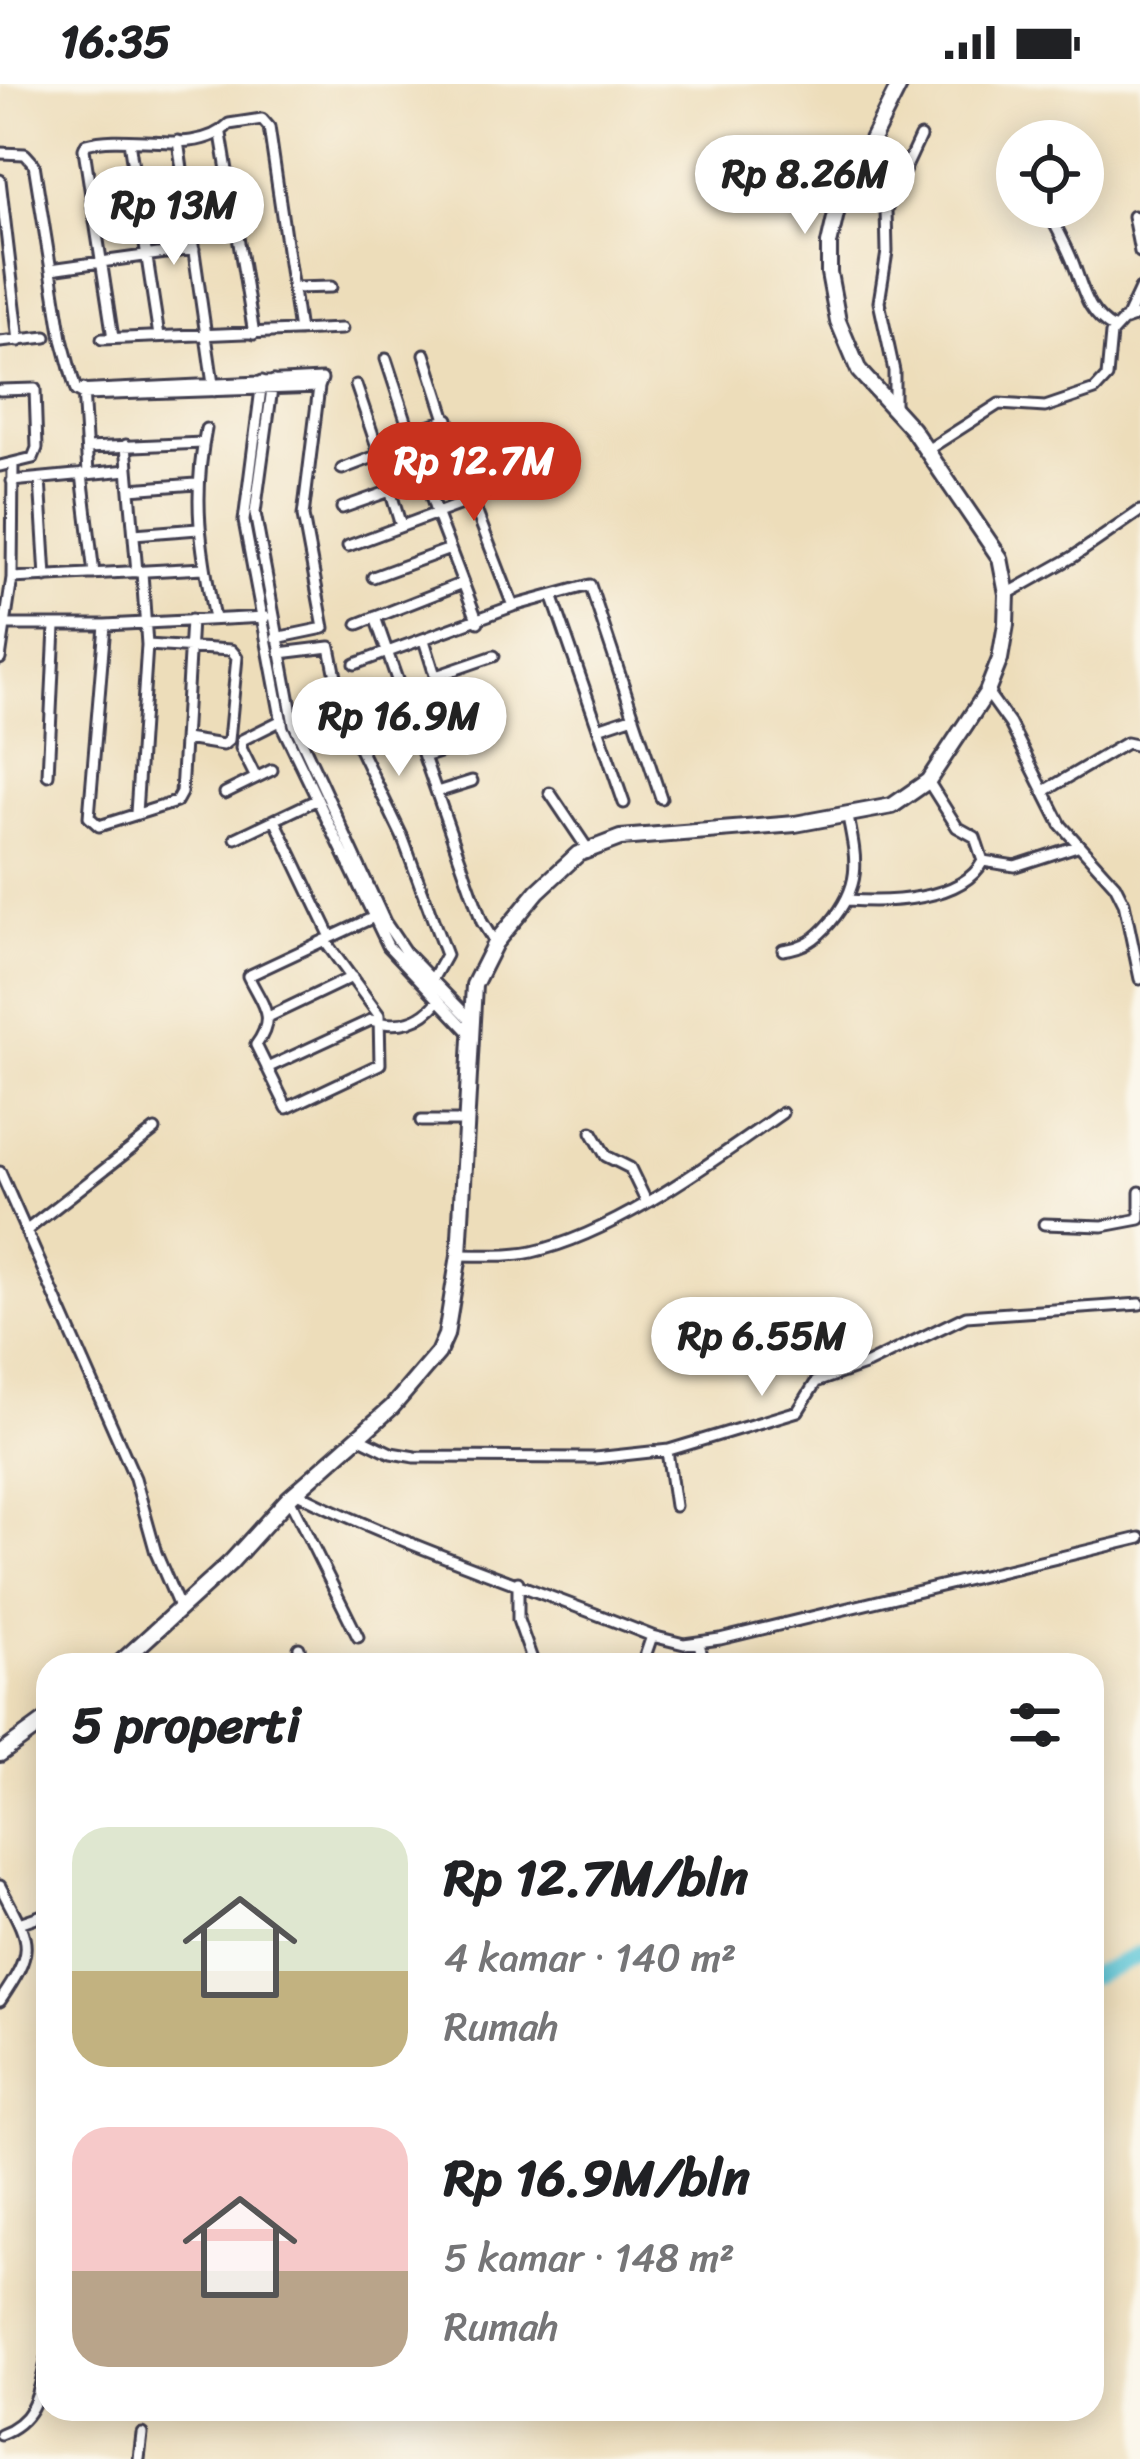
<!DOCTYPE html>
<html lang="id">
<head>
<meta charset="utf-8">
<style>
  body { margin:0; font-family:Sriracha,sans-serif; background:#f2f2f2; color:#202124; height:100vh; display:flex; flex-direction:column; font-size:45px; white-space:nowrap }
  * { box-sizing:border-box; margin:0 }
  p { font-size:39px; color:#757577 }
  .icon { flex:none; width:66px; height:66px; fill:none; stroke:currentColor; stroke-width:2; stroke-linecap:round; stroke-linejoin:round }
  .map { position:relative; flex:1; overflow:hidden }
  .details { position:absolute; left:36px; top:1569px; width:1068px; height:768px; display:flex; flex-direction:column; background:#fff; border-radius:36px; box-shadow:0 6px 30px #0003 }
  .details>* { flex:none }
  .tools { position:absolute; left:996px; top:36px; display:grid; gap:24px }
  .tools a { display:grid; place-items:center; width:108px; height:108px; border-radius:50%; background:#fff; box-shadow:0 6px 30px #0003; font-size:60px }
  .price { position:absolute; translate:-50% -102px; padding:0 27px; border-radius:42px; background:#fff; color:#222; font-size:39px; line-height:78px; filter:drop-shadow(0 3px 6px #0008) }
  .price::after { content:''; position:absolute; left:50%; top:72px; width:36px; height:27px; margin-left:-18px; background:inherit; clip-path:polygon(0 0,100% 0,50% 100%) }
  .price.selected { background:#c8321e; color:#fff }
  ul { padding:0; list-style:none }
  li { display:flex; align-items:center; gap:36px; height:300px; padding:0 36px }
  li span { display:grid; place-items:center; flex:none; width:336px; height:240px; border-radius:36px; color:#555 }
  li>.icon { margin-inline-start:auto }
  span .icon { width:144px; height:144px; fill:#fffc; stroke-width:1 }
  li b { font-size:51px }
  h2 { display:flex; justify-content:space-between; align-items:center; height:144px; padding:0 36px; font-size:51px }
  .status { display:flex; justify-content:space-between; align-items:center; height:84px; padding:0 60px; background:#fff; direction:ltr }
  .status svg { height:33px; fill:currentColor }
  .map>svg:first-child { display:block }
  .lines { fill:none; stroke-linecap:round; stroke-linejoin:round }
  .river { stroke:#5cc6d8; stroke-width:18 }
  .street-casing { stroke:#403e4e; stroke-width:15 }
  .secondary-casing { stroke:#403e4e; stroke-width:20 }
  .street { stroke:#fff; stroke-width:9 }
  .secondary { stroke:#fff; stroke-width:14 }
</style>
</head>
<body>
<div class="status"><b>16:35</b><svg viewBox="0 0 49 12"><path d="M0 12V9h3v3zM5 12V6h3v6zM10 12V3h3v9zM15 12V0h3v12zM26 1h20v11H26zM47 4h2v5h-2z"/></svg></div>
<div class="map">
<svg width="1140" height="2375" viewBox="0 0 1140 2375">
  <rect width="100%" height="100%" fill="#fbf7ec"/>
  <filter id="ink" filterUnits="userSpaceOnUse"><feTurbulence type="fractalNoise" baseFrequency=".00833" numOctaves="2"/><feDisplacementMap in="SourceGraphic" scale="24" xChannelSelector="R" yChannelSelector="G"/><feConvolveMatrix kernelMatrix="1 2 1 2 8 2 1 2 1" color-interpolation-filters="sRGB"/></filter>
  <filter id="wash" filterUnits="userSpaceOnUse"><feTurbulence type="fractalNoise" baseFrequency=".004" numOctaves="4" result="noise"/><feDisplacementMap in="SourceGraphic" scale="48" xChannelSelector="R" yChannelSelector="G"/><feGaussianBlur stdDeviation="2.7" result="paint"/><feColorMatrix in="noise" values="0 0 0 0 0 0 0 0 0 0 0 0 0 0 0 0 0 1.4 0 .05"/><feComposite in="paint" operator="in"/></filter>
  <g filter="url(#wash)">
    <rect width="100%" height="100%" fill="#edddba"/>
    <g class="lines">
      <!-- river -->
      <path class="river" d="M1092 1892 1140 1871"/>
    </g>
  </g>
  <g filter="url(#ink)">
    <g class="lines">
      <!-- street casing -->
      <g class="street-casing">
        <path id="street" d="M221 50 254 250
          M129 57 159 252
          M178 57 214 307
          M0 69 25 70 34 80 62 255 76 307
          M0 96 19 257
          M1048 127C1057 145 1067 162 1074 181 1084 208 1088 230 1114 245
          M1133 132 1140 168
          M51 185 194 165
          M293 204 331 203
          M1127 233 1140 205
          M113 254 84 65 86 60C129 47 196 74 229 40L262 35 269 43 299 247
          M102 255 342 245
          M0 258 46 253
          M386 275 437 431 478 538
          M262 297 244 437 283 644 388 862 469 948
          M273 297 255 429 294 640 385 838 406 869 470 935
          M356 301 376 360
          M83 305 88 390
          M0 306 35 305 37 364 33 374 0 382
          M76 307 322 295 319 303
          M76 307 83 311 319 303
          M894 324V287L879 218 887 168 886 126 920 53
          M206 345C192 416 201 464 214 535
          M126 361 137 488
          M87 364 203 359
          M927 366 999 320 1045 323 1095 306 1107 293 1111 250 1123 237 1140 231
          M342 385 379 371
          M82 390 94 490
          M40 395 46 493
          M12 397 128 386
          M130 405 196 400
          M342 424 390 407
          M401 442 376 360 448 335
          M134 450 198 445
          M348 462 472 416 425 270
          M373 493 450 465
          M12 494 204 484
          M1007 510 1073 473 1140 427
          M553 514 624 719
          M513 522 590 501 661 714
          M375 533 482 838 495 859
          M358 540 463 499
          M8 541H105L266 533
          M105 541 89 733 99 742 176 718 181 709 191 536
          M276 554 324 544 303 432 319 303
          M147 561 231 566 237 573 229 656 223 661 185 655
          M280 569 330 563 344 632 402 752 446 871 432 896
          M0 575 12 494 13 381
          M355 580 513 522 472 416 486 410
          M436 592 494 572
          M987 608 1010 640 1061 741 1115 801 1124 819 1140 895
          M373 611 399 602
          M598 644 634 632
          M390 645 441 626 444 620 424 556
          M424 673 461 661
          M48 691 55 543
          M256 694 241 664 242 656 282 636
          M928 697 957 743 975 753 983 777 1015 782 1077 762
          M437 708 472 697
          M1043 708 1126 659 1140 662
          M225 709 272 686
          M550 709 587 764
          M136 729 147 561 142 488
          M275 736 331 853
          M236 754 316 716
          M848 816C887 819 962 817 983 777
          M324 856 379 931 380 980 287 1024 256 961C277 932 262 921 248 892L372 834
          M783 866C805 863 816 855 830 839 862 801 857 778 848 733
          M268 933 352 893
          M267 984 371 936C398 945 422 938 439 916
          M421 1037H466
          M592 1048 606 1072 630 1084 646 1117
          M0 1088 135 1394 156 1469 180 1525
          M1140 1108V1134
          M1044 1140 1103 1142 1140 1135
          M27 1146 155 1046
          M459 1171C483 1171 508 1173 532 1168 615 1150 713 1077 782 1029
          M358 1353 391 1369 415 1373 595 1374 669 1366 798 1327 816 1298 867 1280 966 1232 1140 1220
          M667 1367 675 1422
          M295 1408C410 1465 533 1504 652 1552L684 1560 720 1555 1140 1454
          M289 1414 358 1553
          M518 1498V1536L534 1581
          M699 1559 704 1581
          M299 1564 304 1581
          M642 1581 652 1552
          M0 1802C29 1858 38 1862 0 1917
          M19 1839 48 1829
          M0 2350C38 2336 39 2305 48 2270
          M139 2375 142 2350"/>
      </g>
      <!-- secondary casing -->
      <g class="secondary-casing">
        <path id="secondary" d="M118 1581 231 1478 289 1414 392 1323 438 1269 446 1251 459 1171 474 901 495 859 538 807 578 770 620 754 795 740 892 722 928 697 987 608 1000 575 1006 540 1007 510 1000 474 912 345 859 287 838 237 829 189V160L837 125 900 0
          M0 1670 48 1635"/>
      </g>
      <!-- street -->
      <use href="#street" class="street"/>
      <!-- secondary -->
      <use href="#secondary" class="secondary"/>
    </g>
  </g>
</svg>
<div class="tools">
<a><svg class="icon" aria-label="locate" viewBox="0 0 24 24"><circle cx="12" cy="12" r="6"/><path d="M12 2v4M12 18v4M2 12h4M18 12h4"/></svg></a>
</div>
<b class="price" style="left:805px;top:153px">Rp 8.26M</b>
<b class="price" style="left:174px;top:184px">Rp 13M</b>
<b class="price selected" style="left:474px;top:440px">Rp 12.7M</b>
<b class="price" style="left:399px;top:695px">Rp 16.9M</b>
<b class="price" style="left:762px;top:1315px">Rp 6.55M</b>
<section class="details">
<h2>5 properti<svg class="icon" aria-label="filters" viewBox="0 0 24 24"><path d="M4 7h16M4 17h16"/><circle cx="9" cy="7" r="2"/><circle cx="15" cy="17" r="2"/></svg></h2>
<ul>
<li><span style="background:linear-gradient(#dfe7d0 60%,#c2b280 0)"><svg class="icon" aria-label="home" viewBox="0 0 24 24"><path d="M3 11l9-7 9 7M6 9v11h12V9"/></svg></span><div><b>Rp 12.7M/bln</b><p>4 kamar · 140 m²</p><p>Rumah</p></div></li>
<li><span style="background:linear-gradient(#f6c9c9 60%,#b9a48a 0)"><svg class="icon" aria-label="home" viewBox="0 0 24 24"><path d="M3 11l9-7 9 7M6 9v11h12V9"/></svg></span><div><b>Rp 16.9M/bln</b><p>5 kamar · 148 m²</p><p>Rumah</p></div></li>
</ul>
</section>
</div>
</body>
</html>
